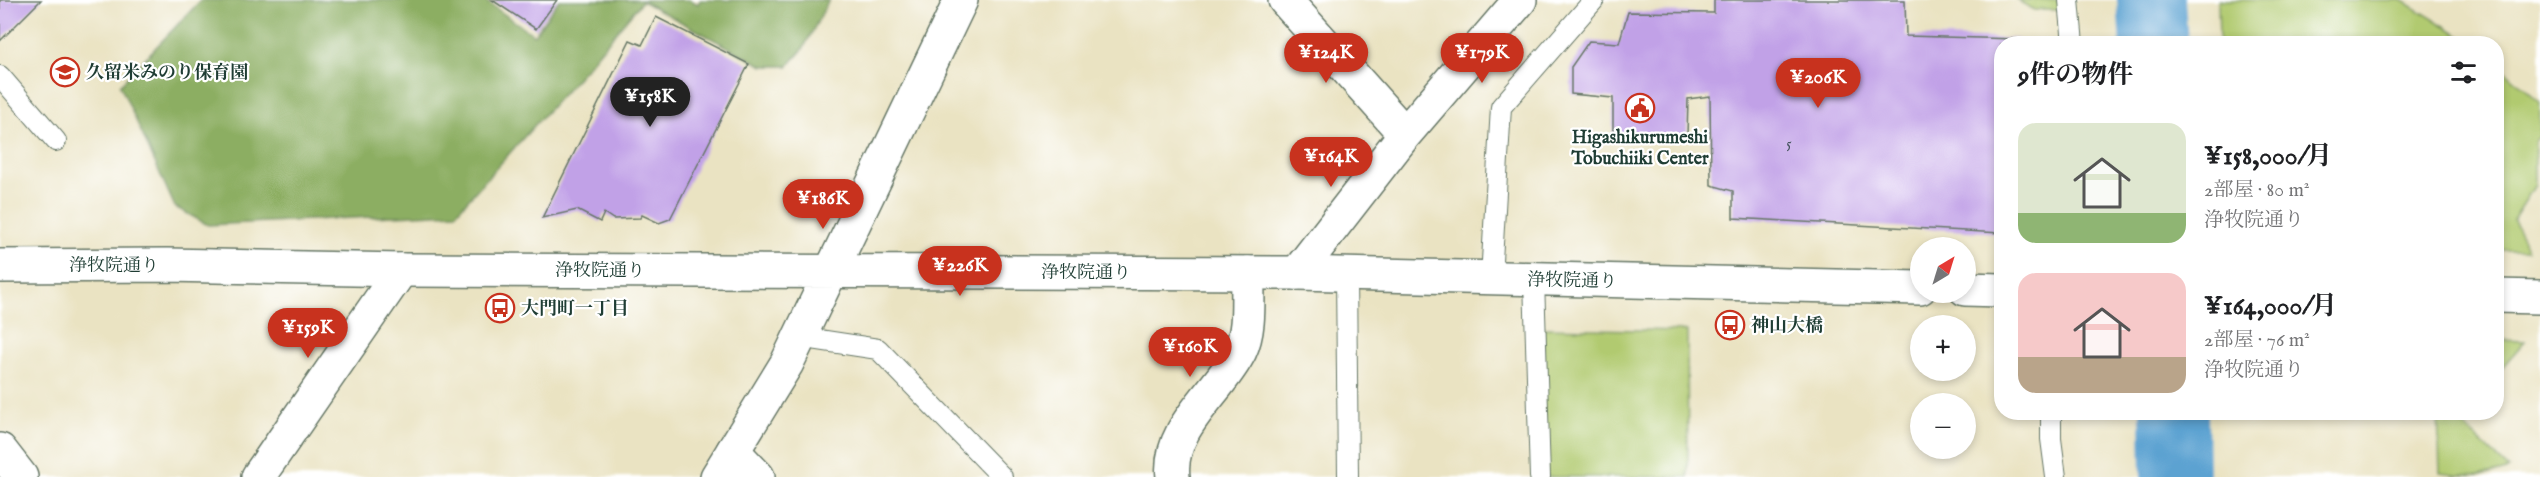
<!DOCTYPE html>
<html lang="ja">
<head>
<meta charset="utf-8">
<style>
  body { margin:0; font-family:"IM FELL English","Noto Serif JP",serif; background:#f2f2f2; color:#202124; height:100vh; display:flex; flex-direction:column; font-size:22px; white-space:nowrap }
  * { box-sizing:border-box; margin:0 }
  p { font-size:20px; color:#757577 }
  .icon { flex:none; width:33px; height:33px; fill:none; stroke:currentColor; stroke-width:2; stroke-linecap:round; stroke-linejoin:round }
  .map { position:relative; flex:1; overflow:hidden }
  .details { position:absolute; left:1994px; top:36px; width:510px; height:384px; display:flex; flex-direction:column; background:#fff; border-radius:24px; box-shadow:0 3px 9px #0003 }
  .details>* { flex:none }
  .needle { width:39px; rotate:38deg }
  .controls { position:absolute; left:1910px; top:237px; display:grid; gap:12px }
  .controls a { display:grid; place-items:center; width:66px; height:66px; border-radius:50%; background:#fff; box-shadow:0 3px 9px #0003; font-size:30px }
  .price { position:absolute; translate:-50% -51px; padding:0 14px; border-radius:21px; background:#c8321e; color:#fff; font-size:20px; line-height:39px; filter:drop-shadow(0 2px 3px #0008) }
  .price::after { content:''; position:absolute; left:50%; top:36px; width:18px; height:14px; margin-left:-9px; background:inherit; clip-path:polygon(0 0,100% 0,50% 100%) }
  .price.current { background:#222; color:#fff }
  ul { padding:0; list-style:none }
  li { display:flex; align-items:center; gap:18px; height:150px; padding:0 24px }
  li span { display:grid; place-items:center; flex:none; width:168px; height:120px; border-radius:18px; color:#555 }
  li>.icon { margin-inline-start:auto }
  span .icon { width:72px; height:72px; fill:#fffc; stroke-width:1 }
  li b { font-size:26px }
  h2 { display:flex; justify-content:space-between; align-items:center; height:72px; padding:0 24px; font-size:26px }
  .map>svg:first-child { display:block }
  .green { fill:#b1ca70; stroke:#688452; stroke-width:1.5 }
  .forest { fill:#8cae62; stroke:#56764b; stroke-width:1.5 }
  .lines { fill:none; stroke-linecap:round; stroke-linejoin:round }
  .river { stroke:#5ba2d1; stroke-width:68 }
  .building { fill:#c1a1e7 }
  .service-casing { stroke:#676; stroke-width:22 }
  .minor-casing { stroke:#676; stroke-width:36 }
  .tertiary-casing { stroke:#676; stroke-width:36 }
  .secondary-casing { stroke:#676; stroke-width:36 }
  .service { stroke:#fff; stroke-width:20 }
  .minor { stroke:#fff; stroke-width:33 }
  .tertiary { stroke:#fff; stroke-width:33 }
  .secondary { stroke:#fff; stroke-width:33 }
  .labels { text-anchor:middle; stroke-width:4.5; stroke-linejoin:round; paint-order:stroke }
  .number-label { font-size:15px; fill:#485661 }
  .poi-label { font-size:18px; font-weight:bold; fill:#1f3d34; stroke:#fff; text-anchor:start }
  .street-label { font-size:18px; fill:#1f3d34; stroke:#fff }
</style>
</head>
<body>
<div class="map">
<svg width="2540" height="477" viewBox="0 0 2540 477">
  <rect width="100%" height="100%" fill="#fff"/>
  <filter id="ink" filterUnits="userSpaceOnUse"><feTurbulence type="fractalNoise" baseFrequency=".0167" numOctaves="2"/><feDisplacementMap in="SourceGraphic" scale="12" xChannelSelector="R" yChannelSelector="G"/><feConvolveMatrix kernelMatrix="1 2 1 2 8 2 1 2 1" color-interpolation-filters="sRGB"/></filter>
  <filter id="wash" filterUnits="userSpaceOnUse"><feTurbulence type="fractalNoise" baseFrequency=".008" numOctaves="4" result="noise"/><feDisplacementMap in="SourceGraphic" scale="24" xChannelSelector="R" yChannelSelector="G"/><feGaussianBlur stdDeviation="1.35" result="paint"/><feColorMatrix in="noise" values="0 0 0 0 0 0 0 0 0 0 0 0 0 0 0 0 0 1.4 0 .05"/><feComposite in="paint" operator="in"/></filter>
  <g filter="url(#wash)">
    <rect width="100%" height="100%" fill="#eae3c2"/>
    <!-- green -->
    <path class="green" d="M2016 0H2069L2070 10H2035Z
      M2218 0H2402L2473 43H2219Z
      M2496 63 2540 102V136L2535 141V185L2513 220 2528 250H2496Z
      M1543 328 1687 331 1688 477H1543Z
      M2496 340 2525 341 2496 374Z
      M2438 413H2463L2457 420 2509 469C2488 477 2464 477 2440 473Z"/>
    <!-- forest -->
    <path class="forest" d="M201 0H484L534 35 559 0H690L698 4 700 0H829L803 49 788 66H763L642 1 586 68 456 213 208 225 175 207 120 85Z"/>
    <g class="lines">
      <!-- river -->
      <path class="river" d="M2151 0 2154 44
        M2174 412 2175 477"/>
    </g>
    <g id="blocks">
      <!-- building -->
      <path class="building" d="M0 0H41L0 41Z
        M492 0H557L536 29Z
        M1714 0H1905L1906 36 2018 39V44H2001V233L1733 218V191L1711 185 1710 96 1688 99 1687 137 1613 133V98L1571 94V67L1589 41 1619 43 1628 12 1714 13Z
        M656 17 749 64 670 219 659 223 642 215 640 218 613 219 604 213 600 222 577 210 542 218 630 40 642 45Z"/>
    </g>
  </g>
  <g filter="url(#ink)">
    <use href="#blocks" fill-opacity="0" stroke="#676" stroke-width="1.5"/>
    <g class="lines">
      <!-- service casing -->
      <g class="service-casing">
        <path id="service" d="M2069 0 2073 44
          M0 76 56 141
          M1346 274 1348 477
          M1491 278 1501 107 1594 0
          M1534 279 1540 477
          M799 337 878 349 1002 477
          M2051 412V439L2056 477"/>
      </g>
      <!-- minor casing -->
      <g class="minor-casing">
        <path id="minor" d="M1285 0 1405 134
          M1297 273 1405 134 1520 0
          M733 451 758 477
          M258 477 401 270
          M1173 477C1167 427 1220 392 1240 351 1251 328 1247 298 1248 273"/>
      </g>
      <!-- tertiary casing -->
      <g class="tertiary-casing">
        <path id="tertiary" d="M0 266 167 265 401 270 1297 273 1920 288
          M1965 289 2001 290
          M2496 296 2540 297
          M717 477 787 363 961 0"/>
      </g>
      <!-- secondary casing -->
      <g class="secondary-casing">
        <path id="secondary" d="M0 450 21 477"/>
      </g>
      <!-- service -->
      <use href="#service" class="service"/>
      <!-- minor -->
      <use href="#minor" class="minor"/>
      <!-- tertiary -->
      <use href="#tertiary" class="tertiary"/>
      <!-- secondary -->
      <use href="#secondary" class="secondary"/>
    </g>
  </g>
  <!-- icons -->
  <defs>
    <g id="school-ring" transform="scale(1.5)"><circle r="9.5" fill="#fff" stroke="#c8321e" stroke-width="1.5"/><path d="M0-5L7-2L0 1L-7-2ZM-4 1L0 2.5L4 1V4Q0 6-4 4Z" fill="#c8321e"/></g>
    <g id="civic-ring" transform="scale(1.5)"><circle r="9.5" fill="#fff" stroke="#c8321e" stroke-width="1.5"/><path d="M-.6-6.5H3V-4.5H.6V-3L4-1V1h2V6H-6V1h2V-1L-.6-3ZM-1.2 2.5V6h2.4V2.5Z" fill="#c8321e"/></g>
    <g id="bus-ring" transform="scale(1.5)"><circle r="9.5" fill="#fff" stroke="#c8321e" stroke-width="1.5"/><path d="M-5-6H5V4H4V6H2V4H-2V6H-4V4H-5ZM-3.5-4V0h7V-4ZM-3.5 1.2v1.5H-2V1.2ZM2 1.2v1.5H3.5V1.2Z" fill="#c8321e"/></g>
  </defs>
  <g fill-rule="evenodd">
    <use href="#school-ring" x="65" y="72"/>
    <use href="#civic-ring" x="1640" y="108"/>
    <use href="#bus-ring" x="500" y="308"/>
    <use href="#bus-ring" x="1730" y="325"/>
  </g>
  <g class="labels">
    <!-- number labels -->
    <g class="number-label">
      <text x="1789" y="148">5</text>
    </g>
    <!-- poi labels -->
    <g class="poi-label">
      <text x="86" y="78">久留米みのり保育園</text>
      <text x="1640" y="143" text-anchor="middle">Higashikurumeshi<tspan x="1640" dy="21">Tobuchiiki Center</tspan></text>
      <text x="521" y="314">大門町一丁目</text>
      <text x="1751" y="331">神山大橋</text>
    </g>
    <!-- street labels -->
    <g class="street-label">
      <text x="114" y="271">浄牧院通り</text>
      <text x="600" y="276">浄牧院通り</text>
      <text x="1086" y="278">浄牧院通り</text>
      <text transform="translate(1572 280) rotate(1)" y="6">浄牧院通り</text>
    </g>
  </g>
</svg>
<div class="controls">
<a><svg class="needle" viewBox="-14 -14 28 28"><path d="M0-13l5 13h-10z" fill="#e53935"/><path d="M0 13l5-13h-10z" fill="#757577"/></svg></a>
<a>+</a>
<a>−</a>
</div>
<b class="price" style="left:1326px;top:84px">¥124K</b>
<b class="price" style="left:1482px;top:84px">¥179K</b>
<b class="price" style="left:1818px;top:109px">¥206K</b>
<b class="price current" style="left:650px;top:128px">¥158K</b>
<b class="price" style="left:1331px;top:188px">¥164K</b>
<b class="price" style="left:823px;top:230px">¥186K</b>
<b class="price" style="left:960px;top:297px">¥226K</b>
<b class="price" style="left:308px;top:359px">¥159K</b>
<b class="price" style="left:1190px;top:378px">¥160K</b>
<section class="details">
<h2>9件の物件<svg class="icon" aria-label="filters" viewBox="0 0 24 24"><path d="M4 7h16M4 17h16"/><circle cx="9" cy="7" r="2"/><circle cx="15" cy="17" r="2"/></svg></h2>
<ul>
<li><span style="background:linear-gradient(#dfe7d0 75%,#8fb573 0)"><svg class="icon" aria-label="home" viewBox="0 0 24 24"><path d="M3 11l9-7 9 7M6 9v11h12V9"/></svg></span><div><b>¥158,000/月</b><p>2部屋 · 80 m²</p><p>浄牧院通り</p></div></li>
<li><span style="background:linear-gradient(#f6c9c9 70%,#b9a48a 0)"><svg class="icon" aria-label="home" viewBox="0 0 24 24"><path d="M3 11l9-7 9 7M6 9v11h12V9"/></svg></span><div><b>¥164,000/月</b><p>2部屋 · 76 m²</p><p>浄牧院通り</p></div></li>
</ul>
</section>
</div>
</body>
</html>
